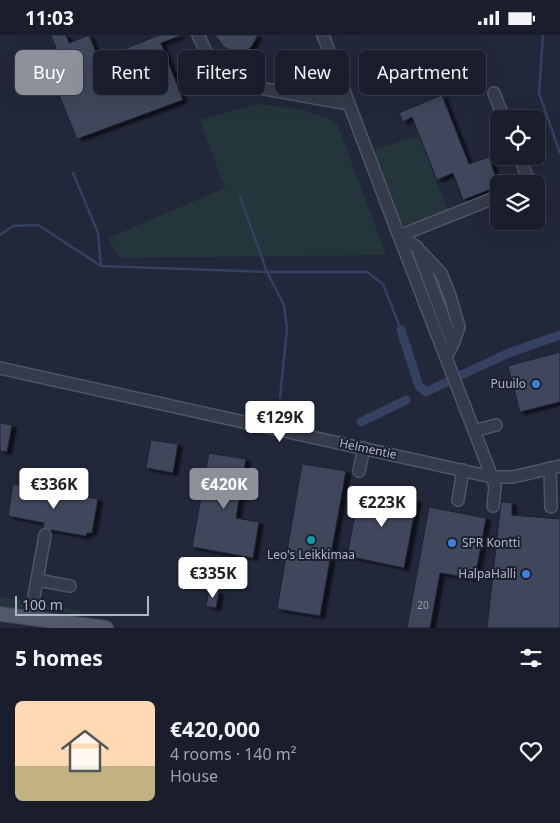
<!DOCTYPE html>
<html lang="en">
<head>
<meta charset="utf-8">
<style>
  body { margin:0; font-family:"Noto Sans",sans-serif; background:#232734; color:#f1f3f6; height:100vh; display:flex; flex-direction:column; font-size:19px; white-space:nowrap }
  * { box-sizing:border-box; margin:0 }
  p { font-size:16px; color:#9fa2a9 }
  .icon { flex:none; width:28px; height:28px; fill:none; stroke:currentColor; stroke-width:2; stroke-linecap:round; stroke-linejoin:round }
  .map { position:relative; height:593px; overflow:hidden }
  .panel { display:flex; flex-direction:column; background:#1a1e2c; flex:1 }
  .panel>* { flex:none }
  .banner { position:absolute; left:15px; top:15px; width:530px; height:45px; display:flex; gap:10px }
  .buttons { position:absolute; left:490px; top:75px; display:grid; gap:10px }
  .buttons a { display:grid; place-items:center; width:55px; height:55px; border-radius:8px; background:#1a1e2c; box-shadow:0 5px 20px #0002,0 0 0 1px #383c48; font-size:25px }
  .scale { position:absolute; left:15px; bottom:12px; width:134px; box-sizing:border-box; padding-left:5px; border:2px solid #b0b5c6; border-top:0; font-size:14px; line-height:18px; white-space:nowrap; color:#b0b5c6; -webkit-text-stroke:4px #1b202f; paint-order:stroke }
  .price { position:absolute; translate:-50% -42px; padding:0 11px; border-radius:5px; background:#fff; color:#222; font-size:16px; line-height:32px; filter:drop-shadow(0 1px 2px #0008) }
  .price::after { content:''; position:absolute; left:50%; top:30px; width:15px; height:11px; margin-left:-8px; background:inherit; clip-path:polygon(0 0,100% 0,50% 100%) }
  .price.current { background:#8c9099; color:#fff }
  ul { padding:0; list-style:none }
  li { display:flex; align-items:center; gap:15px; height:125px; padding:0 15px }
  li+li { border-top:1px solid #383c48 }
  li span { display:grid; place-items:center; flex:none; width:140px; height:100px; border-radius:8px; color:#555 }
  li>.icon { margin-inline-start:auto }
  span .icon { width:60px; height:60px; fill:#fffc; stroke-width:1 }
  li b { font-size:21px }
  h2 { display:flex; justify-content:space-between; align-items:center; height:60px; padding:0 15px; font-size:21px }
  .pill { padding:0 18px; border-radius:8px; background:#1a1e2c; box-shadow:0 5px 20px #0002,0 0 0 1px #383c48; font-size:18px; line-height:45px }
  .pill.current { background:#8c9099; color:#fff }
  .status { display:flex; justify-content:space-between; align-items:center; height:35px; padding:0 25px; background:#1a1e2c; direction:ltr }
  .status svg { height:14px; fill:currentColor }
  .map>svg:first-child { display:block }
  .green { fill:#24353b }
  .lines { fill:none; stroke-linecap:round; stroke-linejoin:round }
  .stream { stroke:#354161; stroke-width:2.5 }
  .canal { stroke:#354161; stroke-width:9 }
  .building { fill:#41475c; stroke:#1d2231; filter:url(#shadow) }
  .minor-casing { stroke:#505565; stroke-width:14 }
  .major-casing { stroke:#3f4453; stroke-width:16 }
  .minor { stroke:#353b4a; stroke-width:11 }
  .major { stroke:#53596a; stroke-width:14 }
  .shop-dot { fill:#3f7fe0; stroke:#1b202f; stroke-width:2 }
  .culture-dot { fill:#0f9aa8; stroke:#1b202f; stroke-width:2 }
  .labels { text-anchor:middle; stroke-width:4; stroke-linejoin:round; paint-order:stroke }
  .number-label { font-size:10px; fill:#949aac }
  .poi-label { font-size:12px; fill:#b0b5c6; stroke:#1b202f; text-anchor:end }
  .street-label { font-size:12px; fill:#b0b5c6; stroke:#1b202f }
</style>
</head>
<body>
<div class="status"><b>11:03</b><svg viewBox="0 0 49 12"><path d="M0 12V9h3v3zM5 12V6h3v6zM10 12V3h3v9zM15 12V0h3v12zM26 1h20v11H26zM47 4h2v5h-2z"/></svg></div>
<div class="map">
<svg width="560" height="593" viewBox="0 0 560 593">
  <defs>
    <filter id="shadow"><feDropShadow dx="4.5" dy="2.5" stdDeviation="1" flood-color="#0009"/></filter>
  </defs>
  <rect width="100%" height="100%" fill="#22283a"/>
  <!-- green -->
  <path class="green" d="M256 69C283 72 314 75 337 88L386 220 120 223 108 203 225 153 200 85Z
    M419 101 448 176 405 191 400 186 374 118 376 114Z
    M0 562 26 566 25 571 18 574 0 571Z
    M38 568 81 576 82 581 45 574Z"/>
  <g class="lines">
    <!-- stream -->
    <path class="stream" d="M543 0 539 58 560 118
      M73 138 98 198 101 231
      M240 162 267 237 284 270 287 294 280 363
      M0 200 13 191 38 190 101 231 267 237H367L383 249 401 295"/>
    <!-- canal -->
    <path class="canal" d="M401 295 419 351 426 357 447 347
      M461 340 509 318 560 300
      M361 387 406 365"/>
  </g>
  <!-- building -->
  <path class="building" d="M51 0H66L69 8 89 0 99 24 160 0H182L161 8 183 65 77 104 42 18 56 13Z
    M215 0H258L252 11 242 20 232 19V16L224 12Z
    M442 60 469 129 489 122 499 151 463 165 453 138 437 145 412 82 403 87 399 78Z
    M560 317V367L520 377 508 331Z
    M0 388 12 390 7 417 0 416Z
    M151 405 178 409 173 438 146 433Z
    M209 418 246 424 236 483 259 487 253 523 192 512Z
    M302 429 346 436 320 581 277 574Z
    M13 449 98 464 92 498H87L86 501 50 495 43 493 44 488 8 481Z
    M360 454 417 465 404 533 347 521Z
    M501 467 512 468V480L560 484V593H487Z
    M429 472 486 483 475 544 440 538 430 593H407Z
    M209 555 219 557 216 573 206 571Z"/>
  <g class="lines">
    <!-- minor casing -->
    <g class="minor-casing">
      <path id="minor" d="M198 0 217 39 265 54 349 69
        M323 0 399 201 492 442 495 452 493 471
        M494 58 504 84
        M519 121 530 149
        M399 201 417 212 453 309 446 322
        M399 201 499 161
        M421 217 441 238 450 261 459 292 453 309
        M0 333 492 442H513L560 431
        M474 396 496 390
        M550 433 551 472
        M359 436 364 413
        M458 465 463 435
        M37 545 70 551
        M30 584 45 500"/>
    </g>
    <!-- major casing -->
    <g class="major-casing">
      <path id="major" d="M0 579 106 593"/>
    </g>
    <!-- minor -->
    <use href="#minor" class="minor"/>
    <!-- major -->
    <use href="#major" class="major"/>
  </g>
  <!-- markers -->
  <g class="shop-dot">
    <circle cx="536" cy="349" r="5"/>
    <circle cx="452" cy="508" r="5"/>
    <circle cx="526" cy="539" r="5"/>
  </g>
  <circle class="culture-dot" cx="311" cy="505" r="5"/>
  <g class="labels">
    <!-- number labels -->
    <g class="number-label">
      <text x="423" y="574">20</text>
    </g>
    <!-- poi labels -->
    <g class="poi-label">
      <text x="526" y="353">Puuilo</text>
      <text x="462" y="512" text-anchor="start">SPR Kontti</text>
      <text x="311" y="524" text-anchor="middle">Leo's Leikkimaa</text>
      <text x="516" y="543">HalpaHalli</text>
    </g>
    <!-- street labels -->
    <g class="street-label">
      <text transform="translate(368 414) rotate(12)" y="4">Helmentie</text>
    </g>
  </g>
</svg>
<div class="buttons">
<a><svg class="icon" aria-label="locate" viewBox="0 0 24 24"><circle cx="12" cy="12" r="6"/><path d="M12 2v4M12 18v4M2 12h4M18 12h4"/></svg></a>
<a><svg class="icon" aria-label="layers" viewBox="0 0 24 24"><path d="M12 4l9 5-9 5-9-5zM3 14l9 5 9-5"/></svg></a>
</div>
<div class="scale">100 m</div>
<b class="price" style="left:280px;top:408px">€129K</b>
<b class="price" style="left:54px;top:475px">€336K</b>
<b class="price current" style="left:224px;top:475px">€420K</b>
<b class="price" style="left:382px;top:493px">€223K</b>
<b class="price" style="left:213px;top:564px">€335K</b>
<div class="banner">
<a class="pill current">Buy</a>
<a class="pill">Rent</a>
<a class="pill">Filters</a>
<a class="pill">New</a>
<a class="pill">Apartment</a>
</div>
</div>
<section class="panel">
<h2>5 homes<svg class="icon" aria-label="filters" viewBox="0 0 24 24"><path d="M4 7h16M4 17h16"/><circle cx="9" cy="7" r="2"/><circle cx="15" cy="17" r="2"/></svg></h2>
<ul>
<li><span style="background:linear-gradient(#ffd9b3 65%,#c2b280 0)"><svg class="icon" aria-label="home" viewBox="0 0 24 24"><path d="M3 11l9-7 9 7M6 9v11h12V9"/></svg></span><div><b>€420,000</b><p>4 rooms · 140 m²</p><p>House</p></div><svg class="icon" aria-label="heart" viewBox="0 0 24 24"><path d="M12 20l-8-8c-3-5 5-10 8-4 3-6 11-1 8 4z"/></svg></li>
</ul>
</section>
</body>
</html>
